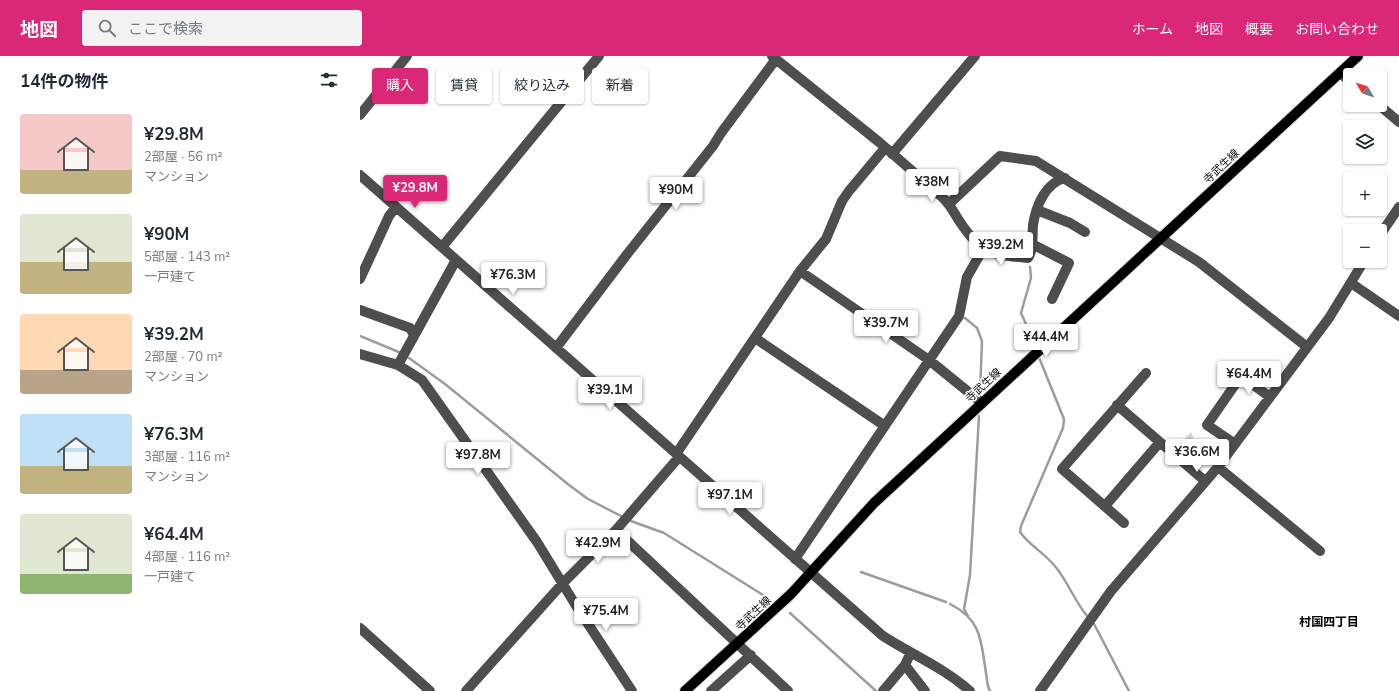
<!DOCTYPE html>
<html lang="ja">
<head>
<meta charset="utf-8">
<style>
  body { margin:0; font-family:"Nunito Sans","Noto Sans JP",sans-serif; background:#f2f2f3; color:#1f2937; height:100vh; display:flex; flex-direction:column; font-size:15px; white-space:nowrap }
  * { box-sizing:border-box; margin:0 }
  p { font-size:13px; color:#747a83 }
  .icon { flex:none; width:22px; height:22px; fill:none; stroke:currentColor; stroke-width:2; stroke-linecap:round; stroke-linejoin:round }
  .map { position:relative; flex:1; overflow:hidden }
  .drawer { display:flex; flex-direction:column; background:#fff; width:360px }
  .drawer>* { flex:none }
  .guide { position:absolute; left:12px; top:12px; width:380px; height:36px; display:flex; gap:8px }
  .needle { width:26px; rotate:309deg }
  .fabs { position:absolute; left:983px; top:12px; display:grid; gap:8px }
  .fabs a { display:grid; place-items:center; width:44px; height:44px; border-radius:4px; background:#fff; box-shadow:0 1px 3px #0004; font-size:20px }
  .price { position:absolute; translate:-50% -34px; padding:0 9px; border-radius:4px; background:#fff; color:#222; font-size:13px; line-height:26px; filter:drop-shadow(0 1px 2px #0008) }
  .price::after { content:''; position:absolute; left:50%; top:24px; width:12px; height:9px; margin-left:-6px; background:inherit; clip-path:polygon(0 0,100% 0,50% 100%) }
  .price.active { background:#db2777; color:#fff }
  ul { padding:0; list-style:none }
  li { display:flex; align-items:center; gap:12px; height:100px; padding:0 20px }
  li span { display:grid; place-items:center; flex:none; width:112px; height:80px; border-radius:4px; color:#555 }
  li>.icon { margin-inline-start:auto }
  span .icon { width:48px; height:48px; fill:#fffc; stroke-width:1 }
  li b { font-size:17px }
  h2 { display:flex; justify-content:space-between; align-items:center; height:48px; padding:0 20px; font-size:17px }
  .pill { padding:0 14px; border-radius:4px; background:#fff; box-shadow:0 1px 3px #0004; font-size:14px; line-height:36px }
  .pill.active { background:#db2777; color:#fff }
  header { display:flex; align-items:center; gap:24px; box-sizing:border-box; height:56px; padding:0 20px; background:#db2777; color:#fff }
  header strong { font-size:19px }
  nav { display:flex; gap:22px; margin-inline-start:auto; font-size:14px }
  .search { width:280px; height:36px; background:#f2f2f3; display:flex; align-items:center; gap:10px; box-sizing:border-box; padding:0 14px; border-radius:4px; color:#747a83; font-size:15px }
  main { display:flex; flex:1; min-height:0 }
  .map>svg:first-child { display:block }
  .green { fill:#d5d5d5 }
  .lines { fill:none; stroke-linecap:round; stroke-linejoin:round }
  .stream { stroke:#9c9c9c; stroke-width:2.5 }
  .major-casing { stroke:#dbdbdb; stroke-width:12 }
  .minor { stroke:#4e4e4e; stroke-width:10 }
  .major { stroke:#000; stroke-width:10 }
  .labels { text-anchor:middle; stroke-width:3; stroke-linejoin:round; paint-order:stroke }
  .street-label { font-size:11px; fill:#000; stroke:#fff }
  .neighbourhood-label { font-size:12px; font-weight:bold; fill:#000; stroke:#fff }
</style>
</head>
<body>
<header>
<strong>地図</strong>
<div class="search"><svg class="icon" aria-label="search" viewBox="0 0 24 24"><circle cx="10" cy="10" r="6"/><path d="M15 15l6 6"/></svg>ここで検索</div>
<nav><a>ホーム</a><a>地図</a><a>概要</a><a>お問い合わせ</a></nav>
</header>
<main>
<section class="drawer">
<h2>14件の物件<svg class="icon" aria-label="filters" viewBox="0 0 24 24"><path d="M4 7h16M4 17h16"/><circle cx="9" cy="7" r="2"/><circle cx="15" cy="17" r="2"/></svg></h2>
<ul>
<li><span style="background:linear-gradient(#f6c9c9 70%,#c2b280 0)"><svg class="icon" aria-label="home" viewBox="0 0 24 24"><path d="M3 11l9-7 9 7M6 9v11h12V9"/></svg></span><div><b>¥29.8M</b><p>2部屋 · 56 m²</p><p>マンション</p></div></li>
<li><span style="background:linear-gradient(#dfe7d0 60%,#c2b280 0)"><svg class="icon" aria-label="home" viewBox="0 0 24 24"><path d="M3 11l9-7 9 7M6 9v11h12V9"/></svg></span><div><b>¥90M</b><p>5部屋 · 143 m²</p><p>一戸建て</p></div></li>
<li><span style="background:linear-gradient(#ffd9b3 70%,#b9a48a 0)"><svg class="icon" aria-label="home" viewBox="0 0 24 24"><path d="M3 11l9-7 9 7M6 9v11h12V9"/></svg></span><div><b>¥39.2M</b><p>2部屋 · 70 m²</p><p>マンション</p></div></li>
<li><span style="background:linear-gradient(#bfe0f5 65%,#c2b280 0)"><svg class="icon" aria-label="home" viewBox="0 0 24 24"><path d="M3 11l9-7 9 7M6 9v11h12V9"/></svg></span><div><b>¥76.3M</b><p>3部屋 · 116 m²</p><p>マンション</p></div></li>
<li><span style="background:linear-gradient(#dfe7d0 75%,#8fb573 0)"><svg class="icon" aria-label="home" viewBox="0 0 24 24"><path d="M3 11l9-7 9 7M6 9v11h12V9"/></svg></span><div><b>¥64.4M</b><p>4部屋 · 116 m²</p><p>一戸建て</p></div></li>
</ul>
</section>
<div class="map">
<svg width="1039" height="635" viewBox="0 0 1039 635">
  <rect width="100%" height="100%" fill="#fff"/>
  <!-- green -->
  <path class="green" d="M831 376 842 404 836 411 815 393Z"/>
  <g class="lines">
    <!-- stream -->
    <path class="stream" d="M670 211 671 222 661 257 676 290
      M605 262 617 272 622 285 620 339
      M0 280 41 297
      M678 299 704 363 703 372 661 470 660 476C667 487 685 498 694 509 708 525 714 545 728 561
      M49 302 85 328 209 429 228 443 261 460
      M271 465 304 477 403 539
      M501 516 586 546
      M590 548C622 564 621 585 626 617 627 623 627 630 630 635
      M430 557 516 635
      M608 560 604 553 610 519 619 360
      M734 568 769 635"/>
    <!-- major casing -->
    <g class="major-casing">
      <path id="major" d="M325 635 431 538 514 447 998 0"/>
    </g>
    <!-- minor -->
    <path class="minor" d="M412 0 519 86 582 141C590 148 594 157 600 166 622 199 631 198 668 202 674 192 672 181 673 169 676 150 685 127 705 122
      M980 17 990 25
      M1019 49 1039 66
      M0 59 47 0
      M532 98 615 0
      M0 119 523 580C553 599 584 612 610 635
      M589 148 640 100 676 105 839 206 947 291
      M677 154 710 167 725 176
      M1020 179 1039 151
      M672 188 709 207 692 243
      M82 191 239 0
      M440 215 569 304 622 347
      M0 223 29 160 36 151
      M991 227 1039 260
      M0 254 50 272 54 279
      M395 282 525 370
      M196 292 268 197 353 90 361 77 416 3
      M0 298 38 309 62 324 177 486 215 548 272 635
      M38 309 96 204
      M757 349 845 425
      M875 388 847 369 881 320 910 341
      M316 398 440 215 466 183 482 145 489 135 525 92
      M858 411 960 495
      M745 450 800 386
      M764 467 702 413 786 317
      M256 474 428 635
      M435 503 599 260 607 221 623 193
      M0 572 70 635
      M545 609 565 635
      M106 635 203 527 256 474 319 401
      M351 635 391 599
      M523 635 545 609 550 598
      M680 635 751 535 858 411 875 388 969 262 1004 205"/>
    <!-- major -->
    <use href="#major" class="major"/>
  </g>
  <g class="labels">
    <!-- street labels -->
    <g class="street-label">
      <text transform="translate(861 110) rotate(-43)" y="4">寺武生線</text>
      <text transform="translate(623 329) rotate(-43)" y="4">寺武生線</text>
      <text transform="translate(393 557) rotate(-43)" y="4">寺武生線</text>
    </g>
    <!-- neighbourhood labels -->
    <g class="neighbourhood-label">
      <text x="969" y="570">村国四丁目</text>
    </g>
  </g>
</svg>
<div class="fabs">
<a><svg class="needle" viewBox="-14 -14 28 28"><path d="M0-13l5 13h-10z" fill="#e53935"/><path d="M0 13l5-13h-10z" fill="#747a83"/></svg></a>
<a><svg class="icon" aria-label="layers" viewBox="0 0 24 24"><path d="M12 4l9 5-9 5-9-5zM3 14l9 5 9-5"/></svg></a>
<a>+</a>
<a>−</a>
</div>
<b class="price" style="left:572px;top:147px">¥38M</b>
<b class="price active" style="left:55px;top:153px">¥29.8M</b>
<b class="price" style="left:316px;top:155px">¥90M</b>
<b class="price" style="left:641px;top:210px">¥39.2M</b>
<b class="price" style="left:153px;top:240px">¥76.3M</b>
<b class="price" style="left:526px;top:288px">¥39.7M</b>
<b class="price" style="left:686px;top:302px">¥44.4M</b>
<b class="price" style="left:889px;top:339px">¥64.4M</b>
<b class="price" style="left:250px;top:355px">¥39.1M</b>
<b class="price" style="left:837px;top:417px">¥36.6M</b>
<b class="price" style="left:118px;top:420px">¥97.8M</b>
<b class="price" style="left:370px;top:460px">¥97.1M</b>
<b class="price" style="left:238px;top:508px">¥42.9M</b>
<b class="price" style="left:246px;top:576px">¥75.4M</b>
<div class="guide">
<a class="pill active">購入</a>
<a class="pill">賃貸</a>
<a class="pill">絞り込み</a>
<a class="pill">新着</a>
</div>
</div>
</main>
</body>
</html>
